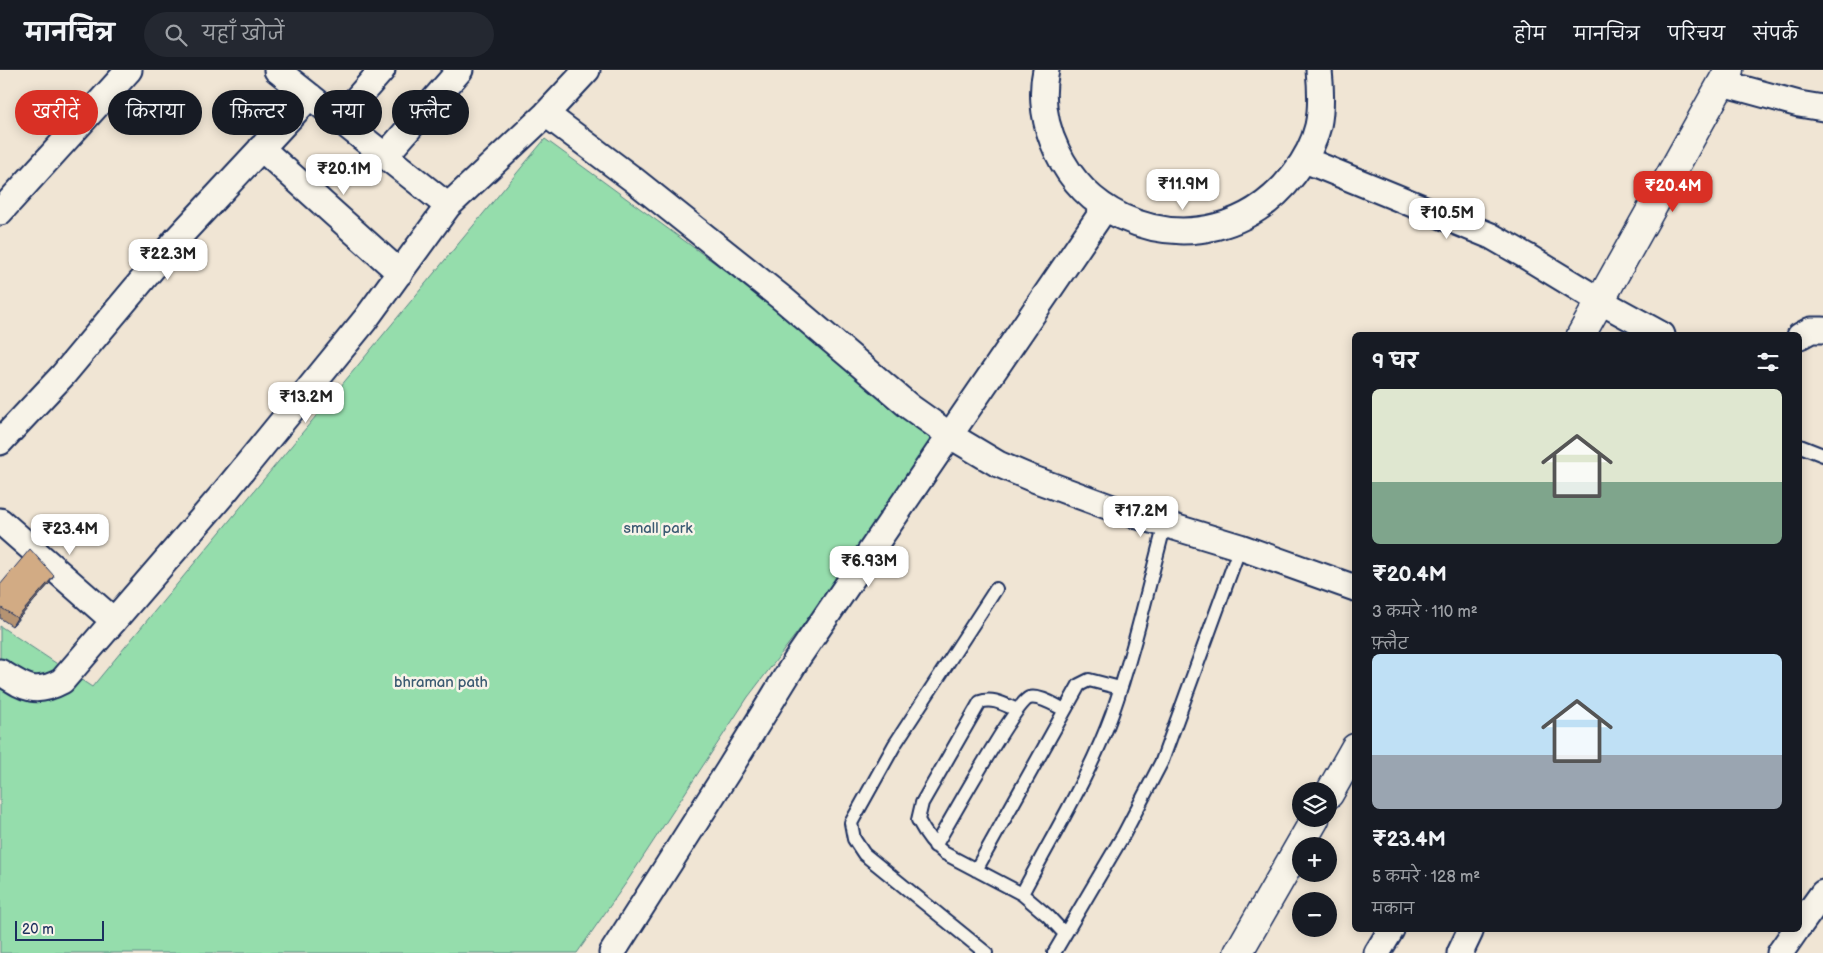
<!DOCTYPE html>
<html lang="hi">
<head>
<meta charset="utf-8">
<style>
  body { margin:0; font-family:"Balsamiq Sans","Playpen Sans Deva",sans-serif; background:#242831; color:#f1f3f6; height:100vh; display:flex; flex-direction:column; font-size:19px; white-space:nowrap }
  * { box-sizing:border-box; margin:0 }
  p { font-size:16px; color:#9ea1a6 }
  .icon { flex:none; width:28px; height:28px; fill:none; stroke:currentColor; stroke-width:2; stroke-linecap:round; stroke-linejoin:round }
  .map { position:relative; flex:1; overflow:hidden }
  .panel { position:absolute; left:1352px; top:262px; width:450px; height:600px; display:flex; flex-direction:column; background:#171b24; border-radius:8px; box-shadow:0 2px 12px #0003 }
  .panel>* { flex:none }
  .top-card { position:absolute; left:15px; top:20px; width:475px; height:45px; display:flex; gap:10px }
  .buttons { position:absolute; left:1292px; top:712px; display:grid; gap:10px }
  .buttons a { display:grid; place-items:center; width:45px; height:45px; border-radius:50%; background:#171b24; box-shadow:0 2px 12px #0003; font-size:25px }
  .scale { position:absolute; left:15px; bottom:12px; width:89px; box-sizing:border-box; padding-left:5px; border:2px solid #1b2f5e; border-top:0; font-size:14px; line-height:18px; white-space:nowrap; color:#1b2f5e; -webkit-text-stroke:4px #f7f3e8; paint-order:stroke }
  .price { position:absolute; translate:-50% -42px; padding:0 11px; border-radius:10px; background:#fff; color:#222; font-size:16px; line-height:32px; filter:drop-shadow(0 1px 2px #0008) }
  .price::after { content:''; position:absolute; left:50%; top:30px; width:15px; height:11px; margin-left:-8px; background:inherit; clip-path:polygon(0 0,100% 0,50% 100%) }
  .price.current { background:#d93025; color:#fff }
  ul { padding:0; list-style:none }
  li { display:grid; align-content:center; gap:10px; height:265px; padding:0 20px }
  li span { display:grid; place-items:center; height:155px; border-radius:8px; color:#555 }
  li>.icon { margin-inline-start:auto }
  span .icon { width:90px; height:90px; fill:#fffc; stroke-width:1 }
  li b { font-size:21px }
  h2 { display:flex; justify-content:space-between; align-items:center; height:60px; padding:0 20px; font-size:21px }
  .chip { padding:0 18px; border-radius:22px; background:#171b24; box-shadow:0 2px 12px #0003; font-size:18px; line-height:45px }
  .chip.current { background:#d93025; color:#fff }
  header { display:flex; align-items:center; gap:30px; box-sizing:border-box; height:70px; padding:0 25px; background:#171b24; border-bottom:1px solid #363941 }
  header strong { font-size:24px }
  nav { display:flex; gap:28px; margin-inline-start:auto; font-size:18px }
  .search { width:350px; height:45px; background:#242831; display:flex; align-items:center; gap:12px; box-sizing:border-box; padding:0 18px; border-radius:28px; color:#9ea1a6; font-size:19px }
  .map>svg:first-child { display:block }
  .green { fill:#95ddac; stroke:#588685 }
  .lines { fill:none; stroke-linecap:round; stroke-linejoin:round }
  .service-casing { stroke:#1b2f5e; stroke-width:16 }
  .minor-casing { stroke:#1b2f5e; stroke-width:29 }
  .tertiary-casing { stroke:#1b2f5e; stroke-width:31 }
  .service { stroke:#f7f3e8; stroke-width:12 }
  .minor { stroke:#f7f3e8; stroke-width:25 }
  .tertiary { stroke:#f7f3e8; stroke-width:28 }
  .wall { fill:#b59372; stroke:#1b2f5e }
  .shaded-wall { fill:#93785c; stroke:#1b2f5e }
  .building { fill:#d2ab84; stroke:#1b2f5e }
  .labels { text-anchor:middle; stroke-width:5; stroke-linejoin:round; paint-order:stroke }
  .park-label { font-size:15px; fill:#3a5a72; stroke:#f7f3e8 }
</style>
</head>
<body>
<header>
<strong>मानचित्र</strong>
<div class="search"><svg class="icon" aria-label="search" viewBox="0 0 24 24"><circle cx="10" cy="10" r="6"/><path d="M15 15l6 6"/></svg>यहाँ खोजें</div>
<nav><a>होम</a><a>मानचित्र</a><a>परिचय</a><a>संपर्क</a></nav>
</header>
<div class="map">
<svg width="1823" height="883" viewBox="0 0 1823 883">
  <rect width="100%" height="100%" fill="#f0e5d4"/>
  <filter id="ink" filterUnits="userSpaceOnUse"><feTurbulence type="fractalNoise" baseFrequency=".02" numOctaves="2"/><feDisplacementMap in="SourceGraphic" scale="10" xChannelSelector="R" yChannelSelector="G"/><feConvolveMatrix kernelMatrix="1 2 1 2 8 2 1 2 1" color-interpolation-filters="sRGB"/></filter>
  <g filter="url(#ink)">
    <!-- green -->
    <path class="green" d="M545 69 949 364 748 627 626 813 577 883H0V556L92 617Z"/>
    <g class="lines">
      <!-- service casing -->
      <g class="service-casing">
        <path id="service" d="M1800 376 1823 385
          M1017 640C1005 635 993 627 980 632L922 733 918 750C925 763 932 774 944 783L1022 824 1048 846 1065 864
          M935 776C948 755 1014 634 1029 628 1040 625 1056 636 1065 640
          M976 800 1079 615 1089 610 1120 618
          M1022 824C1053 765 1089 707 1112 644 1134 582 1148 517 1165 454
          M986 883 864 784 854 769 851 753 895 674 996 519
          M1054 883 1124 764 1162 691 1240 477"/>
      </g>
      <!-- minor casing -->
      <g class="minor-casing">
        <path id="minor" d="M277 0 448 136
          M1046 0C1040 27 1045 56 1057 81 1071 111 1093 133 1122 147 1185 176 1253 158 1294 104 1305 90 1314 73 1318 56 1322 37 1321 19 1319 0
          M1722 13 1799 34 1823 38
          M546 44 634 110 783 229 910 337 951 366 998 394 1031 408 1115 439 1240 477 1355 518
          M339 49 382 0
          M261 78 400 203
          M385 86 460 0
          M1305 90 1491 166 1526 186 1600 231 1662 265
          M0 142 129 0
          M1800 266 1811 260H1823
          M0 372 63 305 176 170 310 26
          M0 451 114 551
          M0 602C24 617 34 626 62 611L223 424 365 250 448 136 546 44 587 0
          M1800 855 1823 823
          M612 883 728 701 799 586 1105 138
          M1377 883 1391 860
          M1460 883 1470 862
          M1780 883 1796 860"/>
      </g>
      <!-- tertiary casing -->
      <g class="tertiary-casing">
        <path id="tertiary" d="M1581 265 1729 0
          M1329 724 1355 678
          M1238 883 1315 749"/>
      </g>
      <!-- service -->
      <use href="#service" class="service"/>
      <!-- minor -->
      <use href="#minor" class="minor"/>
      <!-- tertiary -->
      <use href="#tertiary" class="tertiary"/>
    </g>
    <!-- wall -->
    <path class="wall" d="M49 514 12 556 0 548V515Z"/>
    <!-- shaded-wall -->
    <path class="shaded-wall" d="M54 506 49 514 12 556 17 548Z"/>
    <!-- building -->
    <path class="building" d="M30 479 54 506 17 548 0 537V515Z"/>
  </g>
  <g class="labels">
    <!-- park labels -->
    <g class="park-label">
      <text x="658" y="463">small park</text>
      <text x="441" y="617">bhraman path</text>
    </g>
  </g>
</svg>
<div class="buttons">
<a><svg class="icon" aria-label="layers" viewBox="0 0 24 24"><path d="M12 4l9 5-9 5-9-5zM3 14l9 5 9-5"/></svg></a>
<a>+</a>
<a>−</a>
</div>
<div class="scale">20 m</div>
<b class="price" style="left:344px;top:126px">₹20.1M</b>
<b class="price" style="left:1183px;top:141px">₹11.9M</b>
<b class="price current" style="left:1673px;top:143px">₹20.4M</b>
<b class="price" style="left:1447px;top:170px">₹10.5M</b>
<b class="price" style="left:168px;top:211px">₹22.3M</b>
<b class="price" style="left:306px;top:354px">₹13.2M</b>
<b class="price" style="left:1141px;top:468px">₹17.2M</b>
<b class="price" style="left:70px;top:486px">₹23.4M</b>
<b class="price" style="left:869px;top:518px">₹6.93M</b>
<div class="top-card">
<a class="chip current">खरीदें</a>
<a class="chip">किराया</a>
<a class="chip">फ़िल्टर</a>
<a class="chip">नया</a>
<a class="chip">फ़्लैट</a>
</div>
<section class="panel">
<h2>9 घर<svg class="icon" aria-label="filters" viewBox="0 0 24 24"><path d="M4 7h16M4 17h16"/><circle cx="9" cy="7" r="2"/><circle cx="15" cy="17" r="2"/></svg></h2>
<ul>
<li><span style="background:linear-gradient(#dfe7d0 60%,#7fa58c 0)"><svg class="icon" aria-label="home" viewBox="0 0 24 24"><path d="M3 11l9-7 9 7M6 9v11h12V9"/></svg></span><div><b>₹20.4M</b><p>3 कमरे · 110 m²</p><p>फ़्लैट</p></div></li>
<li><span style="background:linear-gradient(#bfe0f5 65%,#9aa5b1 0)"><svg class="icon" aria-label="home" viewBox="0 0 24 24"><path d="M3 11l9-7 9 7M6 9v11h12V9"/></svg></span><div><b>₹23.4M</b><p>5 कमरे · 128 m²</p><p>मकान</p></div></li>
</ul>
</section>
</div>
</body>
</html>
